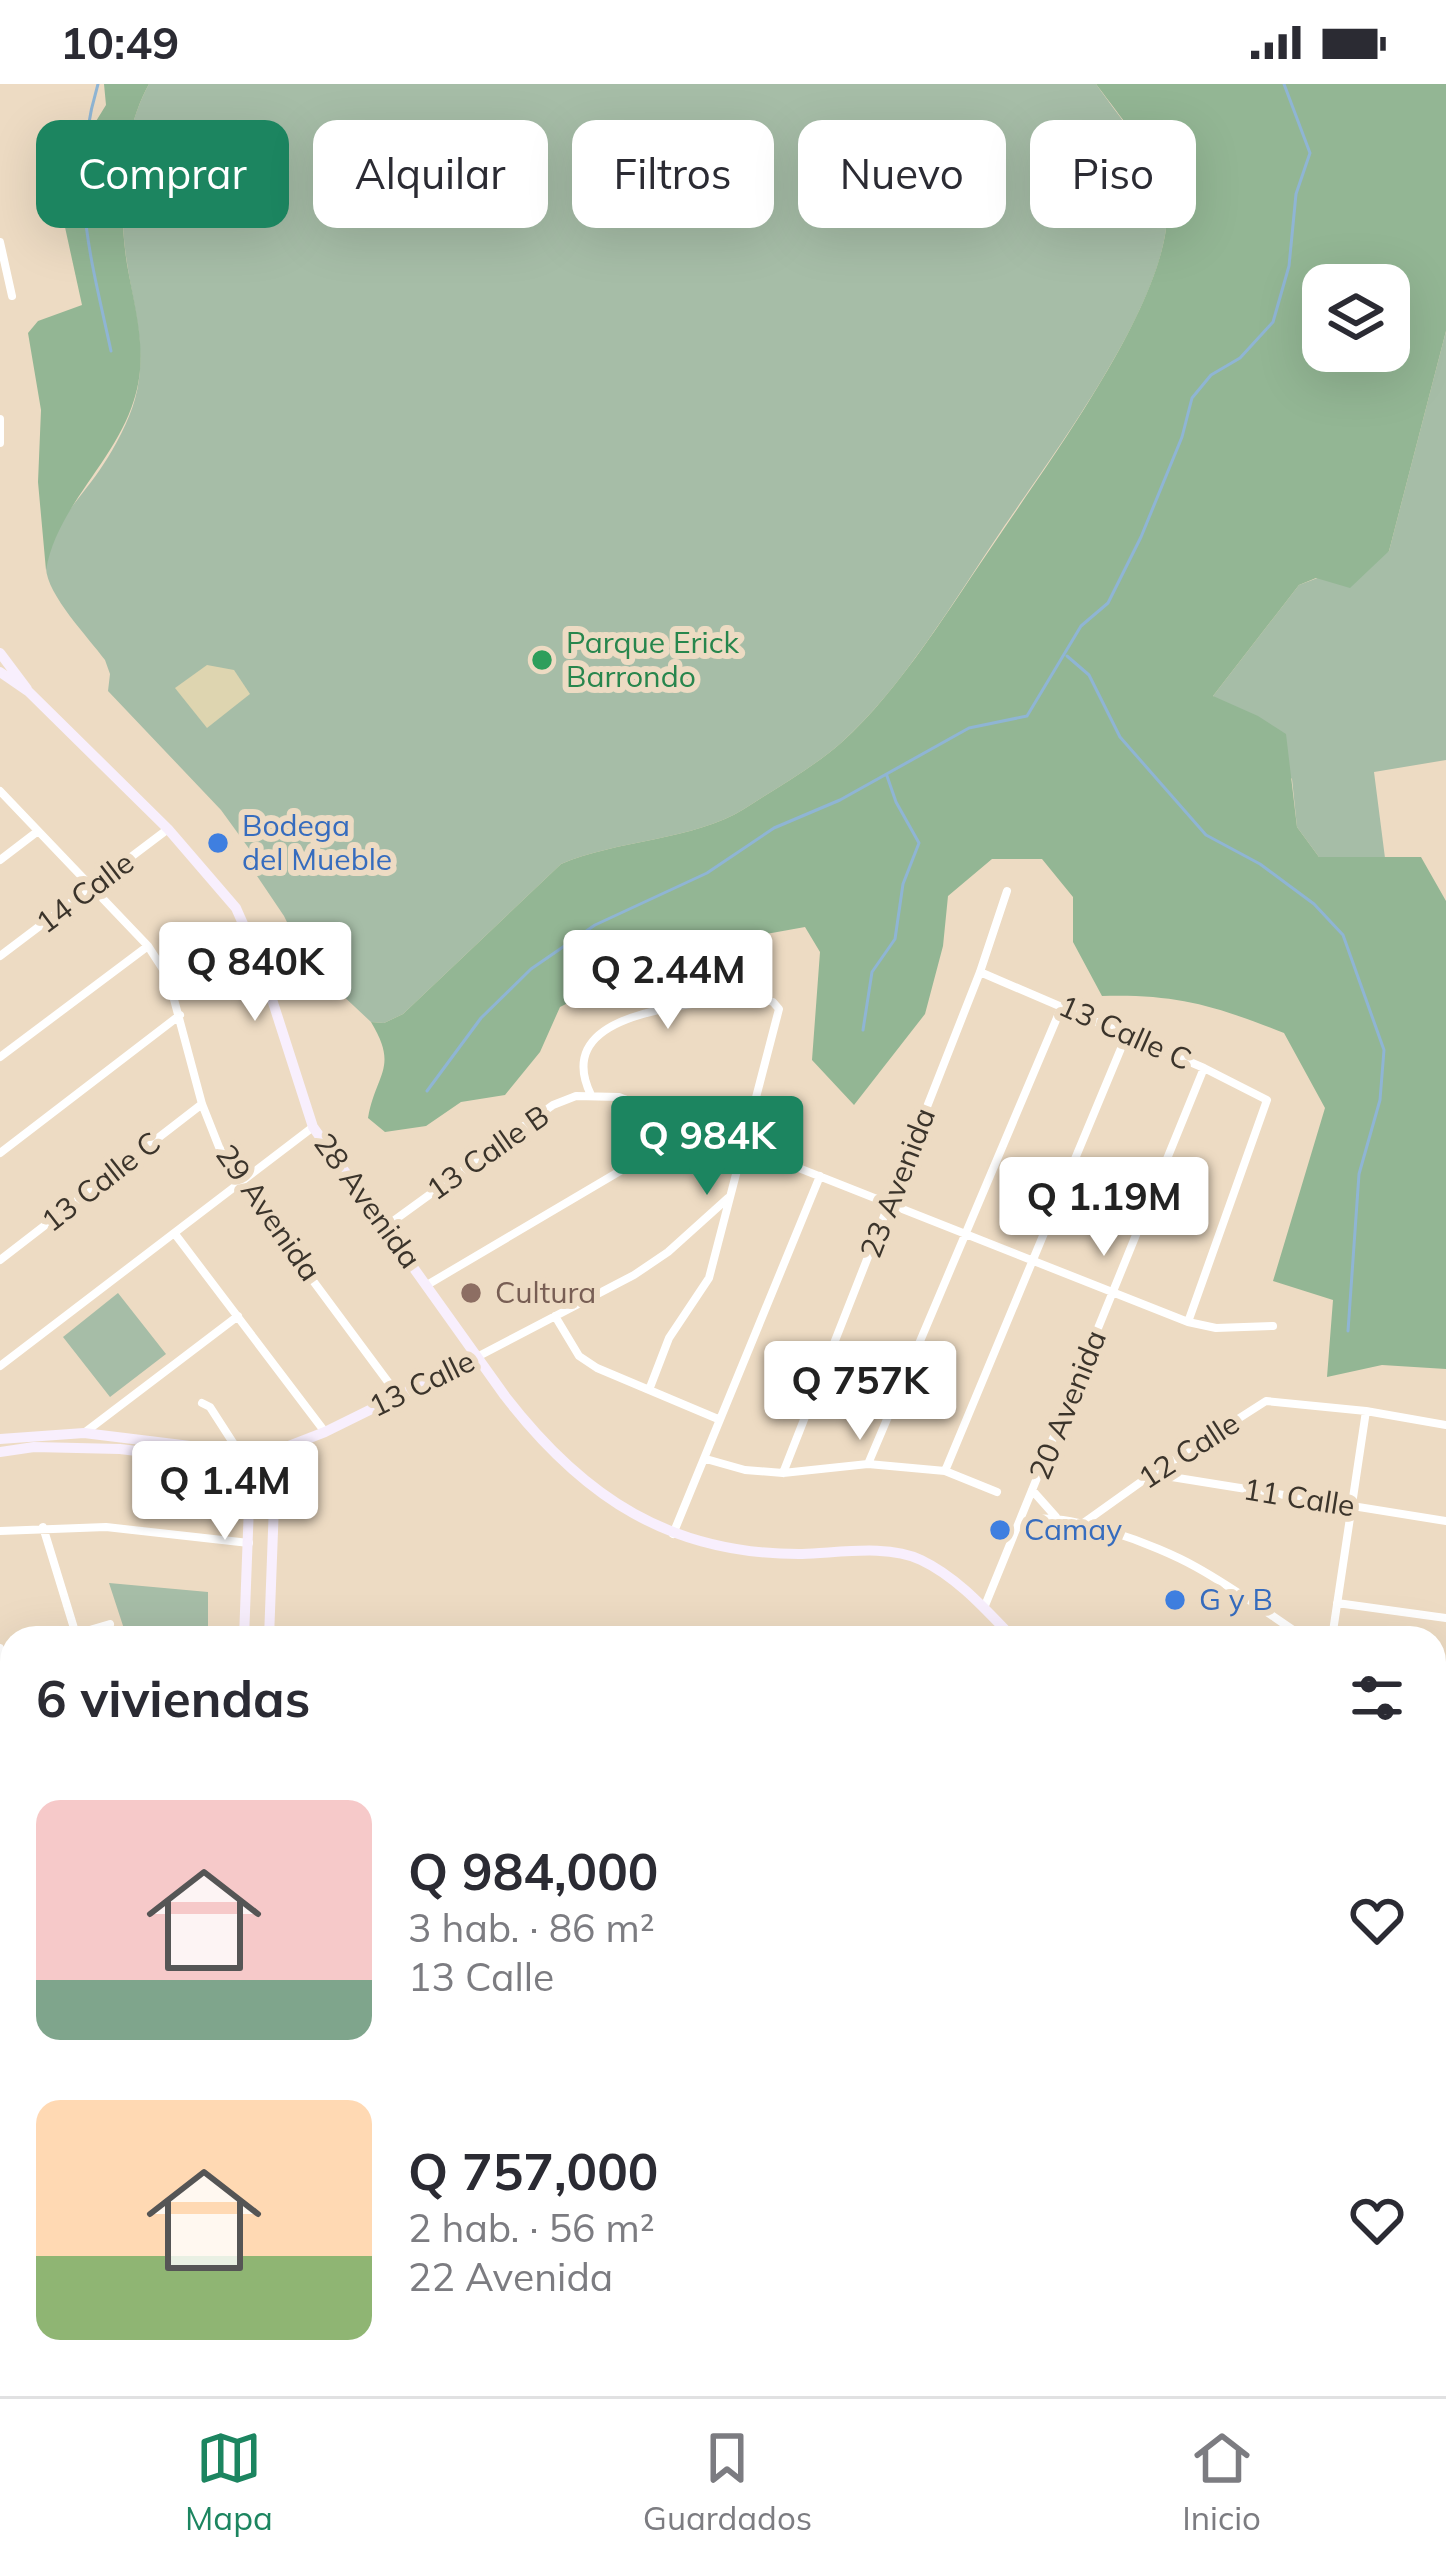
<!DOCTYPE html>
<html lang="es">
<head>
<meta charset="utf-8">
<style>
  body { margin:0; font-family:Mulish,sans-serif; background:#f7f7f7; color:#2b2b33; height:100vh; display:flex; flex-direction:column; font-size:45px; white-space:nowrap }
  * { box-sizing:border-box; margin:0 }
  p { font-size:39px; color:#7c7c81 }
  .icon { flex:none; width:66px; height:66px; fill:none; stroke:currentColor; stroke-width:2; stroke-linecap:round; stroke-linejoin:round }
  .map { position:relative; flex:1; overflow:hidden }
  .panel { position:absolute; left:0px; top:1542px; width:1446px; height:771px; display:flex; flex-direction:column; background:#fff; border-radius:36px 36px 0 0; box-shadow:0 12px 48px #0002 }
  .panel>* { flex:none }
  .guide { position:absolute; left:36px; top:36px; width:1374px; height:108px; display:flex; gap:24px }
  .tools { position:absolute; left:1302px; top:180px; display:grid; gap:24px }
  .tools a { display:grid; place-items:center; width:108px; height:108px; border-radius:24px; background:#fff; box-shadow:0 12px 48px #0002; font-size:60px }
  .price { position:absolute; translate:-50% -102px; padding:0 27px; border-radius:12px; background:#fff; color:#222; font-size:39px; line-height:78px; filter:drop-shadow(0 3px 6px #0008) }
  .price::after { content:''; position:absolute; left:50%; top:72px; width:36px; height:27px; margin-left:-18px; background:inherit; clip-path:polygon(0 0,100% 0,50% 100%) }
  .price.current { background:#1c8560; color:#fff }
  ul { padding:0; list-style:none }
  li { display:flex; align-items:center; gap:36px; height:300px; padding:0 36px }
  li span { display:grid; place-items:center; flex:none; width:336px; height:240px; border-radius:24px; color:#555 }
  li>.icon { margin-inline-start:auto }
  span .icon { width:144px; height:144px; fill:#fffc; stroke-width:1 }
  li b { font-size:51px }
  h2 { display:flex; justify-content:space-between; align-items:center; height:144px; padding:0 36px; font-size:51px }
  .tag { padding:0 42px; border-radius:24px; background:#fff; box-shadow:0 12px 48px #0002; font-size:42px; line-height:108px }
  .tag.current { background:#1c8560; color:#fff }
  .status { display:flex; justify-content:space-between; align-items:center; height:84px; padding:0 60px; background:#fff; direction:ltr }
  .status svg { height:33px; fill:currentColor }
  .menu { display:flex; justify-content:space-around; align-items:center; height:168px; border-top:3px solid #e1e1e2; background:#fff; font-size:33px; color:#7c7c81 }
  .menu a { display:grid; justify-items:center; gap:6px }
  .menu .current { color:#1c8560 }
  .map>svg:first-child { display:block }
  .green { fill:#a6bda7 }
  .forest { fill:#93b694; fill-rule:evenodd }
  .sand { fill:#ded5b0 }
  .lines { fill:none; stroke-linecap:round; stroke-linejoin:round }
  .stream { stroke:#8fb5d4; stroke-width:3 }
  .street { stroke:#fff; stroke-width:8 }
  .secondary { stroke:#f8effd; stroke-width:10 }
  .highway { stroke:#e7caf9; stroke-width:14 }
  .leisure-dot { fill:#2e9e5b; stroke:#eddbc3; stroke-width:4.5 }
  .shop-dot { fill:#3f7fe0; stroke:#eddbc3; stroke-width:4.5 }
  .education-dot { fill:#8d6e63; stroke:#eddbc3; stroke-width:4.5 }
  .labels { text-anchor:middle; stroke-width:12; stroke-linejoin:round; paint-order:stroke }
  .leisure-label { font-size:30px; fill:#27864d; stroke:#eddbc3; text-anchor:start }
  .shop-label { font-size:30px; fill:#366cbe; stroke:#eddbc3; text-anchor:start }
  .street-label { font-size:30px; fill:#3b342b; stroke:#eddbc3 }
  .education-label { font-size:30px; fill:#785e54; stroke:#eddbc3; text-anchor:start }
</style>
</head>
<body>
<div class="status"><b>10:49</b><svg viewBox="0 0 49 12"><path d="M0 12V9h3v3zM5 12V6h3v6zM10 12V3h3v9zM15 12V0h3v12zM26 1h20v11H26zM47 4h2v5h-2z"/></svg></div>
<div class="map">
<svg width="1446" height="2312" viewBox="0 0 1446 2312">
  <rect width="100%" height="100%" fill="#eddbc3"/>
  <!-- green -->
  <path class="green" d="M149 0H1096C1118 32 1166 87 1167 126 1170 215 1052 372 1001 447 955 515 903 603 842 658 814 683 776 704 744 725 695 756 616 756 561 780L403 930 384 939 371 938 306 877 284 832 247 777 250 766 221 726 108 607 110 590 105 576C89 554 47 511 46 484 45 447 84 411 103 381 115 363 129 337 135 315 148 269 134 225 127 179 118 123 121 50 149 0Z
    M1446 247V676L1374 688 1385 774 1319 773 1297 743 1292 695 1213 612 1299 501 1389 467Z
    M118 1209 166 1270 110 1313 63 1253Z
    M109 1499 208 1508V1554H127Z"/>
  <!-- forest -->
  <path class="forest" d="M104 0H149C121 50 118 124 127 180 135 226 149 270 134 316 115 378 57 422 46 486L38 398 41 326 28 249 38 237 82 221 56 102 106 21Z
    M1096 0H1446V247L1389 467 1350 504 1316 494 1299 501 1213 612 1258 632 1286 650 1297 743 1319 773H1421L1446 817V1285L1382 1281 1327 1293 1333 1216 1273 1197 1325 1024 1284 949C1215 922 1178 910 1102 912L1073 858V813L1042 775H992L948 812 943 862 925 930 854 1021 812 976 820 868 805 843 671 867 560 923 540 968 505 1011 461 1018 426 1042 385 1048 368 1034C376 989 399 984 371 938L384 939 403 930 561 780C616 756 695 756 744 725 776 704 814 683 842 658 901 605 952 520 997 455 1048 379 1170 215 1167 126 1166 87 1119 31 1096 0ZM1323 201H1389V267H1323Z"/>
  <!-- sand -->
  <path class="sand" d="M207 581 234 586 250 610 207 644 175 604Z"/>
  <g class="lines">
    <!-- stream -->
    <path class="stream" d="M98 0C68 101 90 169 111 267
      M1067 572 1089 591 1120 653 1206 751 1260 780 1314 820 1343 851 1384 966 1380 1016 1359 1090 1348 1247
      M863 946 872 888 895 855 903 800 919 759 896 718 887 692
      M427 1007 481 934 531 885 595 841 707 789 774 744 840 716 969 644 1027 632 1081 542 1108 519 1141 453 1182 353 1192 314 1211 291 1240 274 1273 238 1289 182 1296 110 1310 69 1284 0"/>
    <!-- street -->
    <path class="street" d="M0 158 12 212
      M0 335V359
      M0 707 148 862 168 893 202 1020 219 1063 242 1101 397 1310
      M0 776 38 747
      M0 872 168 745
      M980 888 1204 984 1267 1016 1188 1238
      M0 973 148 862
      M591 1011C548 923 701 921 754 912L773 918 779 925 709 1194 669 1254 649 1306
      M0 1069 180 931
      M385 1143 553 1021 576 1012 619 1013 1188 1238 1216 1244 1273 1242
      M175 1150 325 1348
      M0 1176 202 1020
      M427 1201 693 1044
      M555 1232 579 1272 597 1284 718 1335
      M477 1273 634 1191 668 1168 728 1114
      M0 1282 313 1043
      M202 1319 210 1323 239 1368
      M84 1349 238 1232
      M706 1375 745 1386 783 1389 868 1380 945 1387 997 1408
      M868 1380 1062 922
      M945 1387 1127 950
      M783 1389 980 888 1007 807
      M1153 1390 1446 1437
      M1032 1406 1056 1433
      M1020 1438C1060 1423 1159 1462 1196 1483 1234 1504 1269 1530 1305 1554
      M1082 1440 1152 1390 1266 1317 1366 1327 1446 1341
      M43 1443 77 1554
      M0 1447 106 1443 249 1459
      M673 1450 820 1092
      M1337 1519 1446 1534
      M984 1524 1204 984
      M76 1550 110 1540
      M1332 1554 1366 1327
      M0 1564 12 1602
      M1434 1700 1446 1702
      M1434 1787 1446 1789
      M0 1793 12 1789
      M1434 1875 1446 1877
      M0 1879 12 1875
      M1434 1962 1446 1964
      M1434 2053 1446 2055
      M1434 2140 1446 2141
      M1434 2227 1446 2229
      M144 2301 147 2312
      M315 2301 317 2312
      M499 2301 502 2312
      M794 2301 795 2312
      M173 2312 203 2301
      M846 2312 849 2301
      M917 2312 919 2301
      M996 2312 999 2301
      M1310 2312 1341 2303 1404 2312"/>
    <!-- secondary -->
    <path class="secondary" d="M0 569 27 605
      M0 588 29 608 168 745 236 824 260 878 313 1043 505 1312C584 1414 671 1471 802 1470 838 1469 888 1460 921 1476 957 1493 986 1526 1013 1554
      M0 1355 84 1349 239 1368 276 1367 325 1348 477 1273
      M0 1368 34 1363 120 1365 221 1377 248 1403
      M244 1554 251 1368
      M269 1554 276 1367
      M1434 1617 1446 1619
      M1434 1637 1446 1639
      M0 2100 8 2125
      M0 2292 6 2312
      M62 2301 66 2312
      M393 2301 395 2312
      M418 2301 421 2312"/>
    <!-- highway -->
    <path class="highway" d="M0 2118 12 2140
      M0 2156 12 2195
      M0 2225 12 2266
      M22 2301 25 2312
      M44 2301 47 2312"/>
  </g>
  <!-- markers -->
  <circle class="leisure-dot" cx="542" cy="576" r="12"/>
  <g class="shop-dot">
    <circle cx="218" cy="759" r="12"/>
    <circle cx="1000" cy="1446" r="12"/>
    <circle cx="1175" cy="1516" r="12"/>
  </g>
  <circle class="education-dot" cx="471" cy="1209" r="12"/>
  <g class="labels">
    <!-- leisure labels -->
    <g class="leisure-label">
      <text x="566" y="569">Parque Erick<tspan x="566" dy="34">Barrondo</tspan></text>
    </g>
    <!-- shop labels -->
    <g class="shop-label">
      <text x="242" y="752">Bodega<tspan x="242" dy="34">del Mueble</tspan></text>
      <text x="1024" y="1456">Camay</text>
      <text x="1199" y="1526">G y B</text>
    </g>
    <!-- street labels -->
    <g class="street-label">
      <text transform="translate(85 809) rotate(-37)" y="10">14 Calle</text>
      <text transform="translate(1125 949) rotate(24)" y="10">13 Calle C</text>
      <text transform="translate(488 1069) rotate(-35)" y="10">13 Calle B</text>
      <text transform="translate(101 1098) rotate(-38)" y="10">13 Calle C</text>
      <text transform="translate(898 1099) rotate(-69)" y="10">23 Avenida</text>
      <text transform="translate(367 1117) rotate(54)" y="10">28 Avenida</text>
      <text transform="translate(268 1129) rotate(55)" y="10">29 Avenida</text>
      <text transform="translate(422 1300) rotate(-26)" y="10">13 Calle</text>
      <text transform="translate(1068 1321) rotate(-68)" y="10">20 Avenida</text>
      <text transform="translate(1189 1367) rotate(-33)" y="10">12 Calle</text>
      <text transform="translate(1299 1414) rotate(9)" y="10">11 Calle</text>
    </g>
    <!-- education labels -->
    <g class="education-label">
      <text x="495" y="1219">Cultura</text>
    </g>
  </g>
</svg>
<div class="tools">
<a><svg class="icon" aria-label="layers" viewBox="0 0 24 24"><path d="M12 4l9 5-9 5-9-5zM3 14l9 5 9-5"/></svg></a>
</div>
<b class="price" style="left:255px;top:940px">Q 840K</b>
<b class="price" style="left:668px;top:948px">Q 2.44M</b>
<b class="price current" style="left:707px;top:1114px">Q 984K</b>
<b class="price" style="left:1104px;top:1175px">Q 1.19M</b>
<b class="price" style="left:860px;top:1359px">Q 757K</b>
<b class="price" style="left:225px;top:1459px">Q 1.4M</b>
<div class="guide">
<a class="tag current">Comprar</a>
<a class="tag">Alquilar</a>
<a class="tag">Filtros</a>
<a class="tag">Nuevo</a>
<a class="tag">Piso</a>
</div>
<section class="panel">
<h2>6 viviendas<svg class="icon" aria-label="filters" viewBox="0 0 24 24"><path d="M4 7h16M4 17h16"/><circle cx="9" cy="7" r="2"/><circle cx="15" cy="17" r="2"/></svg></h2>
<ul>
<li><span style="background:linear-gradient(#f6c9c9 75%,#7fa58c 0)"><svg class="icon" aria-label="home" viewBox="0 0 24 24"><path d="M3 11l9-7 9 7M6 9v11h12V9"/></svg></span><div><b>Q 984,000</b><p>3 hab. · 86 m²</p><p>13 Calle</p></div><svg class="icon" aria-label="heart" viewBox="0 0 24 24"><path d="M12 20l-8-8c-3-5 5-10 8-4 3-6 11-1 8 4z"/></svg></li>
<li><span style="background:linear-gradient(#ffd9b3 65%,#8fb573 0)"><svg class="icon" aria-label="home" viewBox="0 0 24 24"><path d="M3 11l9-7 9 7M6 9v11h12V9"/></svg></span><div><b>Q 757,000</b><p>2 hab. · 56 m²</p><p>22 Avenida</p></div><svg class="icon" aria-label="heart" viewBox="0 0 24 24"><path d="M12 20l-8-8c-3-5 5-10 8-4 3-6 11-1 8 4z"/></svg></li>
</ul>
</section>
</div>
<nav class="menu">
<a class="current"><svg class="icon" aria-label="map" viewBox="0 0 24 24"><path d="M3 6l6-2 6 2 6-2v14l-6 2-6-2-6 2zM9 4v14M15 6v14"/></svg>Mapa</a>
<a><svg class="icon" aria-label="saved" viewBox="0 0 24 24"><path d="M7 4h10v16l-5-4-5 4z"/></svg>Guardados</a>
<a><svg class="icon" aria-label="home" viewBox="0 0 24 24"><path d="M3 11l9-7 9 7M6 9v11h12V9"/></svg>Inicio</a>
</nav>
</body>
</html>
